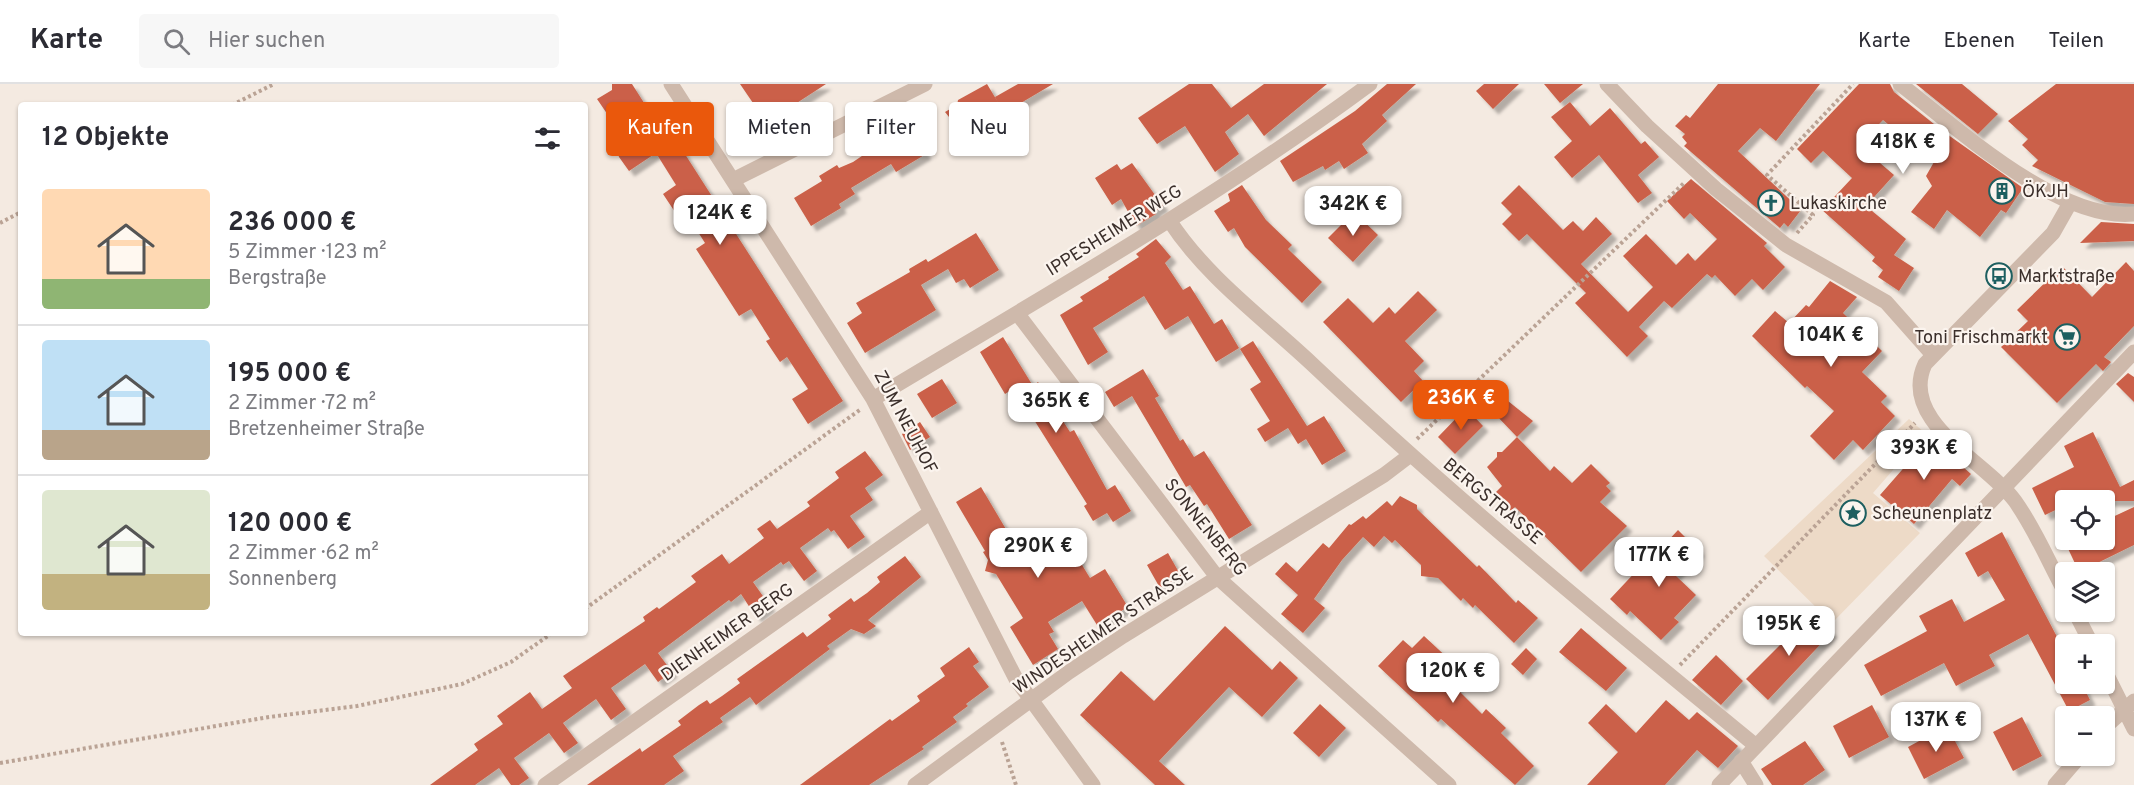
<!DOCTYPE html>
<html lang="de">
<head>
<meta charset="utf-8">
<style>
  body { margin:0; font-family:Overpass,sans-serif; background:#f7f7f7; color:#2b2b33; height:100vh; display:flex; flex-direction:column; font-size:22px; white-space:nowrap }
  * { box-sizing:border-box; margin:0 }
  p { font-size:20px; color:#7c7c81 }
  .icon { flex:none; width:33px; height:33px; fill:none; stroke:currentColor; stroke-width:2; stroke-linecap:round; stroke-linejoin:round }
  .map { position:relative; flex:1; overflow:hidden }
  .details { position:absolute; left:18px; top:18px; width:570px; height:534px; display:flex; flex-direction:column; background:#fff; border-radius:6px; box-shadow:0 2px 4px #0004 }
  .details>* { flex:none }
  .banner { position:absolute; left:606px; top:18px; width:570px; height:54px; display:flex; gap:12px }
  .tools { position:absolute; left:2055px; top:406px; display:grid; gap:12px }
  .tools a { display:grid; place-items:center; width:60px; height:60px; border-radius:6px; background:#fff; box-shadow:0 2px 4px #0004; font-size:30px }
  .price { position:absolute; translate:-50% -51px; padding:0 14px; border-radius:12px; background:#fff; color:#222; font-size:20px; line-height:39px; filter:drop-shadow(0 2px 3px #0008) }
  .price::after { content:''; position:absolute; left:50%; top:36px; width:18px; height:14px; margin-left:-9px; background:inherit; clip-path:polygon(0 0,100% 0,50% 100%) }
  .price.current { background:#ea580c; color:#fff }
  ul { padding:0; list-style:none }
  li { display:flex; align-items:center; gap:18px; height:150px; padding:0 24px }
  li+li { border-top:2px solid #e1e1e2 }
  li span { display:grid; place-items:center; flex:none; width:168px; height:120px; border-radius:6px; color:#555 }
  li>.icon { margin-inline-start:auto }
  span .icon { width:72px; height:72px; fill:#fffc; stroke-width:1 }
  li b { font-size:26px }
  h2 { display:flex; justify-content:space-between; align-items:center; height:72px; padding:0 24px; font-size:26px }
  .chip { padding:0 21px; border-radius:6px; background:#fff; box-shadow:0 2px 4px #0004; font-size:21px; line-height:54px }
  .chip.current { background:#ea580c; color:#fff }
  header { display:flex; align-items:center; gap:36px; box-sizing:border-box; height:84px; padding:0 30px; background:#fff; border-bottom:2px solid #e1e1e2 }
  header strong { font-size:28px }
  nav { display:flex; gap:33px; margin-inline-start:auto; font-size:21px }
  .search { width:420px; height:54px; background:#f7f7f7; display:flex; align-items:center; gap:15px; box-sizing:border-box; padding:0 21px; border-radius:6px; color:#7c7c81; font-size:22px }
  .map>svg:first-child { display:block }
  .plaza { fill:#eddac7 }
  .building { fill:#cb6148; filter:url(#shadow) }
  .lines { fill:none; stroke-linecap:round; stroke-linejoin:round }
  .path { stroke:#baa395; stroke-width:4; stroke-dasharray:3 3; stroke-linecap:butt }
  .minor { stroke:#ceb9ab; stroke-width:15 }
  .labels { text-anchor:middle; stroke-width:4.5; stroke-linejoin:round; paint-order:stroke }
  .poi-label { font-size:18px; fill:#3b2f2b; stroke:#fbf4ee; text-anchor:start }
  .street-label { font-size:18px; fill:#3b2f2b; stroke:#fbf4ee }
</style>
</head>
<body>
<header>
<strong>Karte</strong>
<div class="search"><svg class="icon" aria-label="search" viewBox="0 0 24 24"><circle cx="10" cy="10" r="6"/><path d="M15 15l6 6"/></svg>Hier suchen</div>
<nav><a>Karte</a><a>Ebenen</a><a>Teilen</a></nav>
</header>
<div class="map">
<svg width="2134" height="701" viewBox="0 0 2134 701">
  <defs>
    <filter id="shadow"><feDropShadow dx="5.5" dy="5.5" stdDeviation="1.5" flood-color="#0004"/></filter>
  </defs>
  <rect width="100%" height="100%" fill="#f4eae1"/>
  <!-- plaza -->
  <path class="plaza" d="M1909 335 1925 349 1873 409 1920 449 1832 539 1764 472Z"/>
  <!-- building -->
  <path class="building" d="M612 0H632L655 36 657 35 663 44 667 42 843 317 808 340 792 315 808 305 787 273 780 278 766 257 770 255 751 225 739 232 723 207 696 165 705 159 686 129 679 134 663 110 676 101 656 69 629 87 619 73 615 62 643 44 610 34 597 15 612 6Z
    M740 0H826L786 26 783 21 751 41 741 27 753 19Z
    M987 0 1002 25 961 48 945 28 957 21 958 16Z
    M1018 0H1053L1004 29 995 13Z
    M1189 0H1212L1231 24 1264 0H1327L1264 52 1248 30 1225 48 1239 70 1215 88 1185 42 1157 60 1138 34Z
    M1387 0H1416L1382 31 1387 37 1362 60 1368 69 1344 85 1339 77 1325 86 1323 82 1293 98 1280 77 1355 27Z
    M1484 0H1519L1493 25 1476 7Z
    M1544 0H1583L1560 19Z
    M1718 0H1820L1776 57 1760 44 1738 67 1801 126 1788 143 1784 139 1780 144 1684 62 1687 59 1682 53 1685 50 1675 42 1686 31 1690 34Z
    M1859 0H1890L1894 8 1944 48 2023 104 2006 129 2001 126 1980 153 1947 126 1934 145 1911 128 1932 102 1926 92 1934 78 1883 36 1859 61 1894 91 1866 122 1906 155 1894 171 1914 184 1899 207 1878 193 1883 186 1872 177 1875 173 1822 126 1852 94 1823 67 1811 79 1797 65Z
    M1916 0H1962L1998 30 1978 50Z
    M2056 0H2134V120L2105 118 2032 82 2038 76 2022 61 2028 55 2008 37Z
    M1570 18 1590 42 1610 24 1641 60 1645 57 1659 73 1638 91 1652 109 1638 119 1599 71 1572 94 1554 73 1572 57 1551 33Z
    M908 41 926 70 896 88 891 80 851 104 855 110 839 120 841 124 811 142 794 114 822 97 819 92 837 81 839 84 853 78Z
    M1132 79 1163 122 1155 127 1156 130 1136 142 1121 115 1112 121 1095 94 1117 80 1121 86Z
    M1691 95 1767 159 1764 162 1785 183 1763 206 1752 195 1735 212 1715 191 1712 194 1707 190 1672 224 1664 217 1639 243 1648 252 1627 273 1575 219 1586 209 1527 150 1519 157 1502 140 1512 130 1501 119 1519 101 1563 146 1573 137 1583 147 1596 133 1612 150 1581 180 1628 228 1653 203 1623 172 1646 150 1676 181 1688 169 1695 177 1717 155 1690 129 1684 135 1667 117Z
    M1242 101 1266 136 1292 161 1288 165 1322 198 1302 219 1245 163 1234 144 1228 148 1214 127 1230 117 1228 110Z
    M1354 128 1378 151 1353 178 1328 154Z
    M2101 138 2134 140V157L2080 159Z
    M976 149 999 186 970 204 964 195 956 199 948 185 921 201 936 226 865 269 847 239 862 229 856 219 910 188 909 185 926 175 928 178Z
    M1156 155 1171 173 1165 179 1183 206 1190 202 1214 240 1222 235 1239 264 1216 278 1188 232 1165 246 1144 212 1093 244 1108 268 1088 281 1060 231 1083 217 1080 213 1109 195 1108 193 1139 173 1136 170Z
    M2126 178 2134 187V242L2104 273 2111 278 2103 287 2096 280 2057 319 2001 263 2028 237 2017 226 2062 182 2092 213Z
    M1830 197 1857 213 1843 229 1882 267 1862 288 1887 312 1881 318 1895 332 1863 366 1853 356 1834 376 1810 352 1834 327 1807 302 1805 304 1752 252 1775 227 1789 239 1806 221 1809 223Z
    M1418 207 1437 226 1405 257 1424 277 1414 287 1423 297 1401 318 1323 238 1348 214 1373 239 1389 223 1395 230Z
    M1003 253 1033 302 1038 298 1070 348 1074 346 1107 406 1115 401 1131 427 1113 438 1107 429 1093 437 1084 422 1087 420 1014 304 1005 310 980 268Z
    M1253 257 1307 342 1324 332 1346 367 1322 381 1306 355 1298 360 1288 344 1265 358 1257 345 1270 337 1250 305 1261 298 1240 265Z
    M1143 285 1159 312 1155 314 1180 357 1183 355 1194 373 1204 367 1252 441 1229 455 1207 420 1204 422 1190 401 1186 403 1132 312 1114 323 1105 308Z
    M2128 289 2134 293V318L2116 300Z
    M942 295 957 319 932 334 917 310Z
    M1503 313 1533 337 1517 353 1550 387 1554 382 1572 399 1591 380 1610 399 1606 402 1611 407 1600 418 1627 442 1581 488 1515 423 1511 427 1494 410 1502 402 1487 383 1497 373V368H1502L1517 353 1495 330V322Z
    M1466 324 1483 342 1455 370 1438 353Z
    M920 338 930 353 910 366 902 350Z
    M2093 348 2120 403 2134 396V417H2066V421L2045 431 2032 404 2074 383 2064 362Z
    M1930 354 1971 390 1960 402 1952 395 1914 440 1880 411Z
    M865 367 883 391 865 404 873 416 850 432 865 453 848 465 834 446 831 448 828 444 800 464 817 487 804 497 789 477 783 481 781 478 753 498 770 522 756 533 741 510 731 518 729 516 658 569 672 588 658 598 645 580 611 604 626 625 611 636 596 615 563 639 578 659 564 669 549 649 514 674 529 694 519 701H511L499 684 475 701H430L478 666 474 660 503 640 497 632 530 608 542 625 572 604 563 592 645 537 643 533 657 523 659 525 696 498 691 492 722 470 729 480 764 454 757 445 770 436 777 445 810 422 807 418 839 394 835 388Z
    M981 403 1010 452 1021 445 1043 481 1071 463 1090 494 1105 485 1128 523 1097 541 1082 517 1048 538 1054 548 1049 550 1058 565 1033 581 1010 543 1023 534 996 490 985 487 988 476 983 468 985 467 956 418Z
    M1400 412 1417 421V425L1477 483 1479 481 1516 519 1518 516 1538 534 1514 559 1475 521 1473 524 1463 514 1461 517 1438 494 1421 492V481L1395 456 1392 459 1384 452 1374 463 1363 453 1342 476 1314 515 1325 524 1303 549 1281 530 1298 511 1275 490 1286 478 1297 488 1323 459 1329 464 1349 440 1351 441 1363 432 1366 435 1387 417 1392 422Z
    M2134 423V461L2079 488 2064 456H2104V437Z
    M1678 446 1699 467 1675 491 1696 511 1674 534 1679 538 1661 556 1630 527 1627 531 1610 515 1641 482 1646 486 1668 463 1665 460Z
    M2002 448 2066 570V600H2082L2090 616 2069 627 2028 550 1989 571 1995 582 1956 602 1944 579 1881 612 1864 581 1927 547 1919 532 1952 515 1964 538 2005 516 1988 487 1978 493 1965 469Z
    M1168 469 1181 492 1160 504 1147 481Z
    M905 472 921 493 868 536 876 542 864 550 851 545 827 562 830 565 756 621 750 613 720 634 723 638 673 672 684 687 664 701H587L640 664 642 668 681 641 678 637 699 621 707 616 710 620 722 612 740 599 737 595 803 548 807 553 831 535 828 531 851 514 854 518 867 509 880 498 877 493Z
    M1812 529 1832 548 1768 616 1746 595Z
    M1225 542 1272 586 1280 577 1298 594 1262 633 1229 603 1159 677 1185 701H1155L1080 631 1121 587 1154 617Z
    M1581 544 1627 584 1606 607 1559 568Z
    M1424 552 1466 591 1455 603 1482 630 1486 625 1506 644 1501 649 1534 682 1515 701 1441 635 1438 638 1378 582 1403 556 1412 564Z
    M969 563 979 578 973 582 989 603 966 620 968 622 953 633 957 638 922 663 924 665 869 701H800L890 635 892 637 920 617 917 612 945 592 940 584Z
    M1526 564 1537 575 1523 591 1511 580Z
    M1716 571 1743 597 1721 621 1692 596Z
    M1666 616 1689 636 1697 628 1738 662 1718 684 1697 666 1665 701H1587L1618 668 1588 639 1606 620 1636 649Z
    M1320 620 1346 644 1319 673 1293 649Z
    M1872 621 1889 653 1849 674 1833 642Z
    M2022 633 2042 672 2013 687 1993 648Z
    M1947 642 1964 674 1924 695 1908 663Z
    M1805 657 1825 686 1803 701H1772L1761 685Z"/>
  <g class="lines">
    <!-- path -->
    <path class="path" d="M232 21 274 0
      M0 139 21 128
      M1797 149 1813 131 1767 91 1853 0
      M1417 355 1684 99
      M585 525 861 325
      M1680 581 1915 339
      M1002 658 1016 701
      M0 679 269 633 357 622 462 600 511 578 552 549"/>
    <!-- minor -->
    <path class="minor" d="M671 0 873 315 1016 595 1093 701
      M1607 0 1647 42 1716 105 1786 161 1886 218 1933 271
      M1900 0C1957 44 2059 138 2134 130
      M733 96 925 0
      M1169 136C1206 193 1263 234 1312 280 1454 414 1605 538 1755 661
      M1017 229 1217 493 1449 701
      M873 315C1041 214 1212 117 1370 0
      M2066 510C2049 479 2035 445 2015 417 1987 378 1898 338 1925 280L2053 149 2070 119
      M2075 528 2092 561
      M2104 585 2134 645
      M2104 644 2134 617
      M1741 677 1756 701
      M545 701 931 428
      M915 701 1069 588 1123 552 1384 391 1409 372
      M1719 701 2134 268
      M2055 701 2080 672"/>
  </g>
  <!-- icons -->
  <defs>
    <g id="building-ring" transform="scale(1.35)"><circle r="9.5" fill="#fbf4ee" stroke="#1d5f60" stroke-width="1.5"/><path d="M-4-6H4V6H1V3H-1V6H-4ZM-2.5-4.3h1.7v1.8h-1.7ZM.8-4.3h1.7v1.8H.8ZM-2.5-1h1.7V.8h-1.7ZM.8-1h1.7V.8H.8Z" fill="#1d5f60"/></g>
    <g id="church-ring" transform="scale(1.35)"><circle r="9.5" fill="#fbf4ee" stroke="#1d5f60" stroke-width="1.5"/><path d="M-1.2-6h2.4v3.5h3.3v2.4h-3.3V6h-2.4V-.1h-3.3v-2.4h3.3Z" fill="#1d5f60"/></g>
    <g id="bus-ring" transform="scale(1.35)"><circle r="9.5" fill="#fbf4ee" stroke="#1d5f60" stroke-width="1.5"/><path d="M-5-6H5V4H4V6H2V4H-2V6H-4V4H-5ZM-3.5-4V0h7V-4ZM-3.5 1.2v1.5H-2V1.2ZM2 1.2v1.5H3.5V1.2Z" fill="#1d5f60"/></g>
    <g id="supermarket-ring" transform="scale(1.35)"><circle r="9.5" fill="#fbf4ee" stroke="#1d5f60" stroke-width="1.5"/><path d="M-6-5.5h2.5l.6 2H6L4.5 2H-2.5L-4.4-4H-6ZM-1.5 3.2a1.3 1.3 0 1 0 .1 0ZM3 3.2a1.3 1.3 0 1 0 .1 0Z" fill="#1d5f60"/></g>
    <g id="sight-ring" transform="scale(1.35)"><circle r="9.5" fill="#fbf4ee" stroke="#1d5f60" stroke-width="1.5"/><path d="M0-6L1.8-2.2L6-1.7L2.9 1.2L3.7 5.4L0 3.3L-3.7 5.4L-2.9 1.2L-6-1.7L-1.8-2.2Z" fill="#1d5f60"/></g>
  </defs>
  <g fill-rule="evenodd">
    <use href="#building-ring" x="2002" y="107"/>
    <use href="#church-ring" x="1771" y="119"/>
    <use href="#bus-ring" x="1999" y="192"/>
    <use href="#supermarket-ring" x="2067" y="253"/>
    <use href="#sight-ring" x="1853" y="429"/>
  </g>
  <g class="labels">
    <!-- poi labels -->
    <g class="poi-label">
      <text x="2022" y="113">ÖKJH</text>
      <text x="1790" y="125">Lukaskirche</text>
      <text x="2018" y="198">Marktstraße</text>
      <text x="2048" y="259" text-anchor="end">Toni Frischmarkt</text>
      <text x="1872" y="435">Scheunenplatz</text>
    </g>
    <!-- street labels -->
    <g class="street-label">
      <text transform="translate(1114 146) rotate(-32)" y="6">IPPESHEIMER WEG</text>
      <text transform="translate(906 338) rotate(62)" y="6">ZUM NEUHOF</text>
      <text transform="translate(1493 417) rotate(40)" y="6">BERGSTRASSE</text>
      <text transform="translate(1206 443) rotate(51)" y="6">SONNENBERG</text>
      <text transform="translate(1103 546) rotate(-34)" y="6">WINDESHEIMER STRASSE</text>
      <text transform="translate(727 548) rotate(-35)" y="6">DIENHEIMER BERG</text>
    </g>
  </g>
</svg>
<div class="tools">
<a><svg class="icon" aria-label="locate" viewBox="0 0 24 24"><circle cx="12" cy="12" r="6"/><path d="M12 2v4M12 18v4M2 12h4M18 12h4"/></svg></a>
<a><svg class="icon" aria-label="layers" viewBox="0 0 24 24"><path d="M12 4l9 5-9 5-9-5zM3 14l9 5 9-5"/></svg></a>
<a>+</a>
<a>−</a>
</div>
<b class="price" style="left:1903px;top:91px">418K €</b>
<b class="price" style="left:1353px;top:153px">342K €</b>
<b class="price" style="left:720px;top:162px">124K €</b>
<b class="price" style="left:1831px;top:284px">104K €</b>
<b class="price current" style="left:1461px;top:347px">236K €</b>
<b class="price" style="left:1056px;top:350px">365K €</b>
<b class="price" style="left:1924px;top:397px">393K €</b>
<b class="price" style="left:1038px;top:495px">290K €</b>
<b class="price" style="left:1659px;top:504px">177K €</b>
<b class="price" style="left:1789px;top:573px">195K €</b>
<b class="price" style="left:1453px;top:620px">120K €</b>
<b class="price" style="left:1936px;top:669px">137K €</b>
<div class="banner">
<a class="chip current">Kaufen</a>
<a class="chip">Mieten</a>
<a class="chip">Filter</a>
<a class="chip">Neu</a>
</div>
<section class="details">
<h2>12 Objekte<svg class="icon" aria-label="filters" viewBox="0 0 24 24"><path d="M4 7h16M4 17h16"/><circle cx="9" cy="7" r="2"/><circle cx="15" cy="17" r="2"/></svg></h2>
<ul>
<li><span style="background:linear-gradient(#ffd9b3 75%,#8fb573 0)"><svg class="icon" aria-label="home" viewBox="0 0 24 24"><path d="M3 11l9-7 9 7M6 9v11h12V9"/></svg></span><div><b>236 000 €</b><p>5 Zimmer · 123 m²</p><p>Bergstraße</p></div></li>
<li><span style="background:linear-gradient(#bfe0f5 75%,#b9a48a 0)"><svg class="icon" aria-label="home" viewBox="0 0 24 24"><path d="M3 11l9-7 9 7M6 9v11h12V9"/></svg></span><div><b>195 000 €</b><p>2 Zimmer · 72 m²</p><p>Bretzenheimer Straße</p></div></li>
<li><span style="background:linear-gradient(#dfe7d0 70%,#c2b280 0)"><svg class="icon" aria-label="home" viewBox="0 0 24 24"><path d="M3 11l9-7 9 7M6 9v11h12V9"/></svg></span><div><b>120 000 €</b><p>2 Zimmer · 62 m²</p><p>Sonnenberg</p></div></li>
</ul>
</section>
</div>
</body>
</html>
